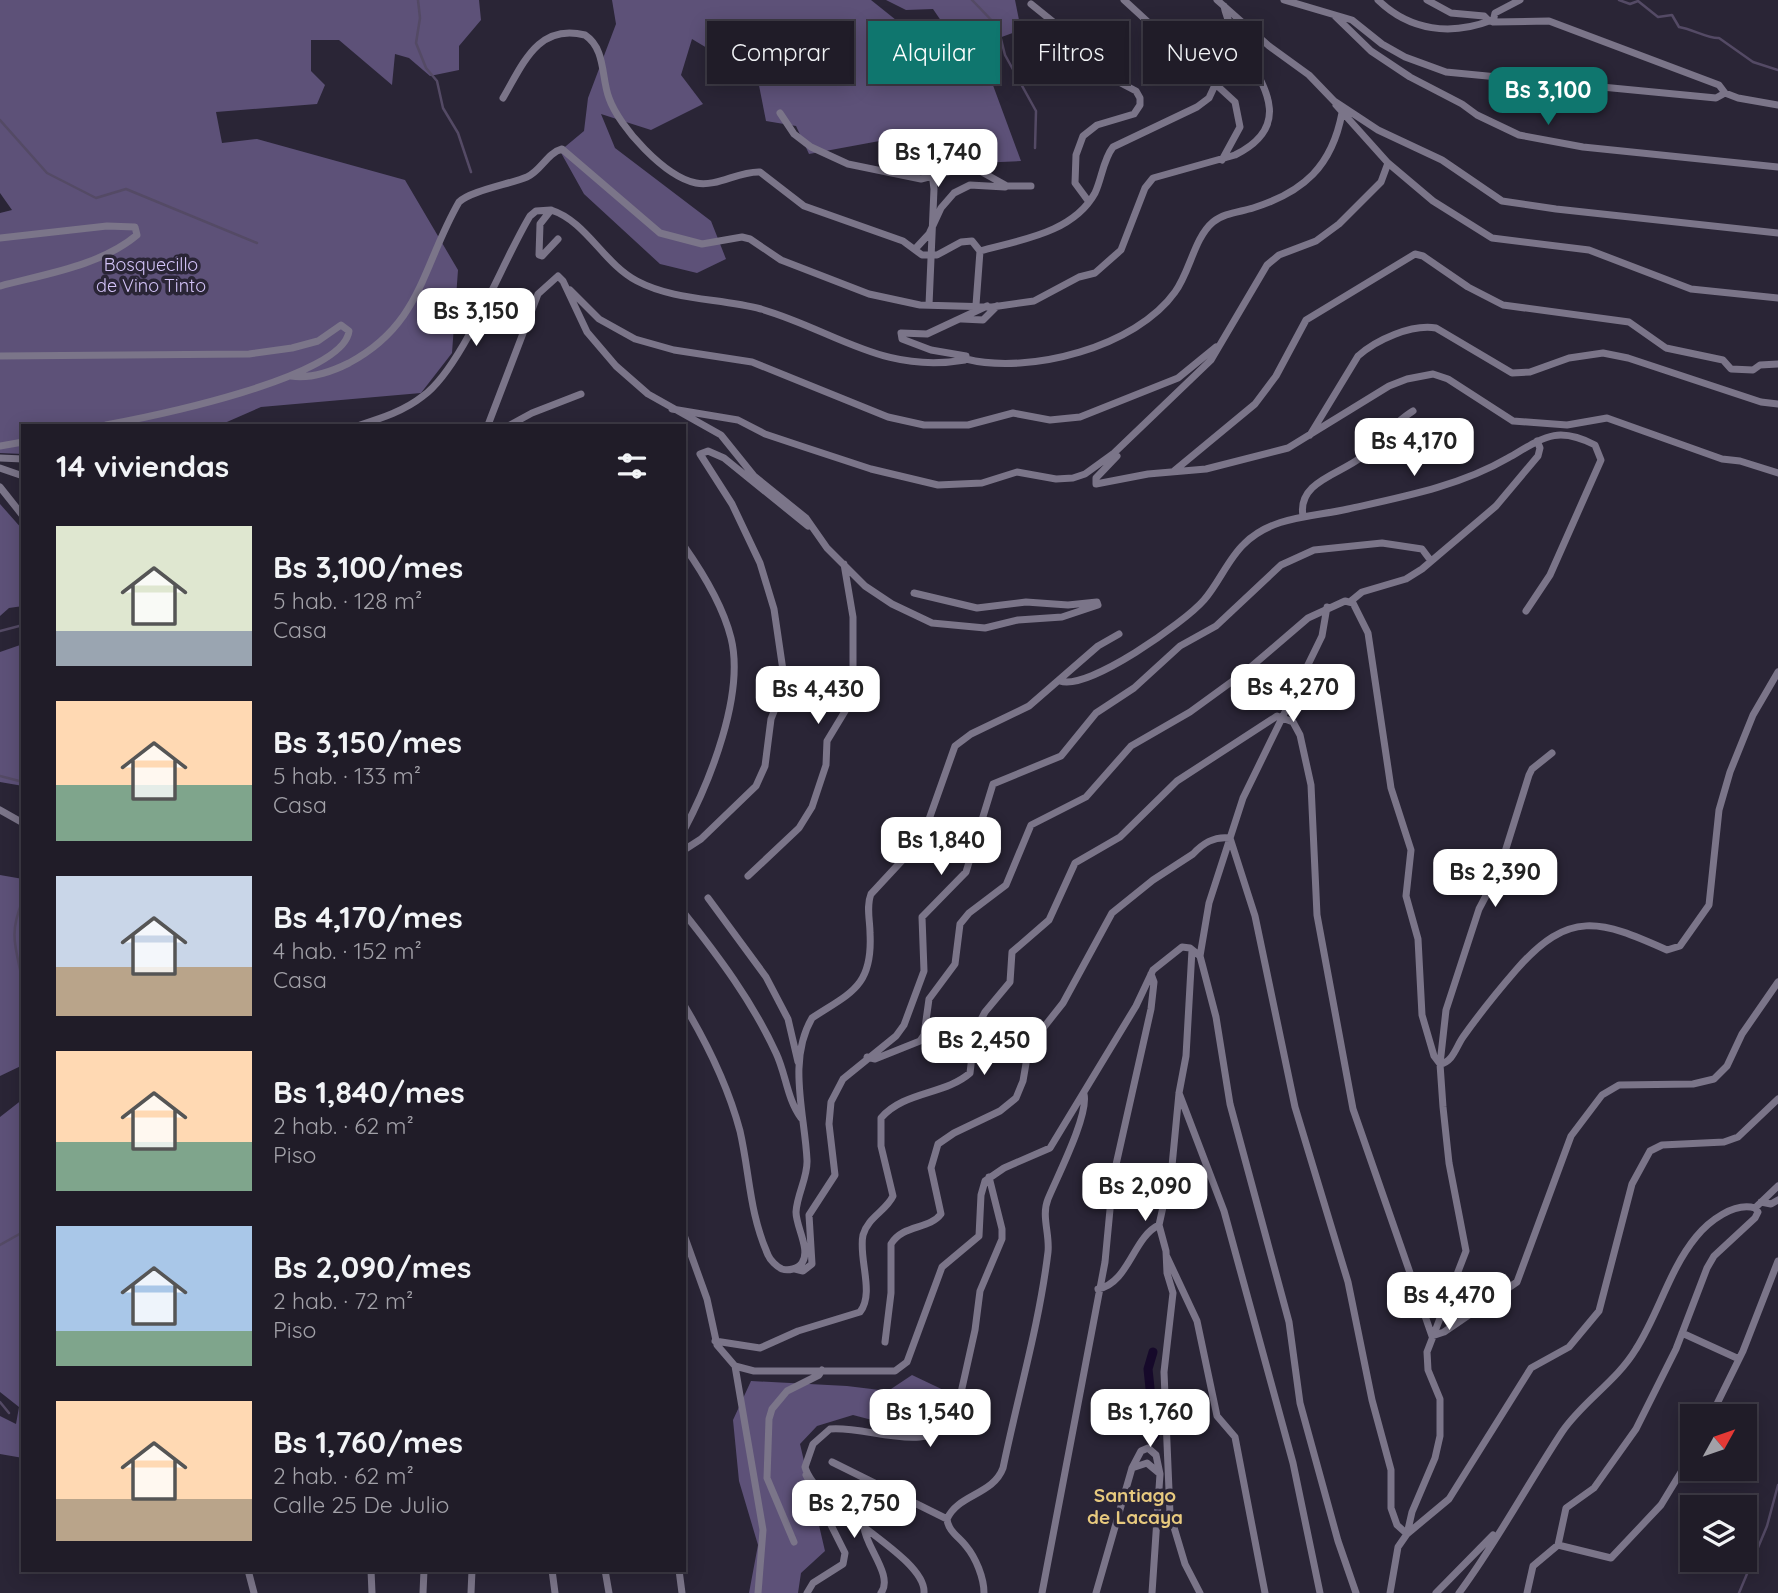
<!DOCTYPE html>
<html lang="es">
<head>
<meta charset="utf-8">
<style>
  body { margin:0; font-family:Quicksand,sans-serif; background:#2d2934; color:#f1f3f6; height:100vh; display:flex; flex-direction:column; font-size:26px; white-space:nowrap }
  * { box-sizing:border-box; margin:0 }
  p { font-size:23px; color:#a2a1a8 }
  .icon { flex:none; width:38px; height:38px; fill:none; stroke:currentColor; stroke-width:2; stroke-linecap:round; stroke-linejoin:round }
  .map { position:relative; flex:1; overflow:hidden }
  .side { position:absolute; left:21px; top:424px; width:665px; height:1148px; display:flex; flex-direction:column; background:#201c28; border-radius:0px; box-shadow:0 4px 18px #0003,0 0 0 2px #3d3a45 }
  .side>* { flex:none }
  .guide { position:absolute; left:707px; top:21px; width:665px; height:63px; display:flex; gap:14px }
  .needle { width:46px; rotate:50deg }
  .fabs { position:absolute; left:1680px; top:1404px; display:grid; gap:14px }
  .fabs a { display:grid; place-items:center; width:77px; height:77px; border-radius:0px; background:#201c28; box-shadow:0 4px 18px #0003,0 0 0 2px #3d3a45; font-size:35px }
  .price { position:absolute; translate:-50% -60px; padding:0 16px; border-radius:14px; background:#fff; color:#222; font-size:23px; line-height:46px; filter:drop-shadow(0 2px 4px #0008) }
  .price::after { content:''; position:absolute; left:50%; top:42px; width:21px; height:16px; margin-left:-10px; background:inherit; clip-path:polygon(0 0,100% 0,50% 100%) }
  .price.active { background:#0f766e; color:#fff }
  ul { padding:0; list-style:none }
  li { display:flex; align-items:center; gap:21px; height:175px; padding:0 35px }
  li span { display:grid; place-items:center; flex:none; width:196px; height:140px; border-radius:0px; color:#555 }
  li>.icon { margin-inline-start:auto }
  span .icon { width:84px; height:84px; fill:#fffc; stroke-width:1 }
  li b { font-size:30px }
  h2 { display:flex; justify-content:space-between; align-items:center; height:84px; padding:0 35px; font-size:30px }
  .pill { padding:0 24px; border-radius:0px; background:#201c28; box-shadow:0 4px 18px #0003,0 0 0 2px #3d3a45; font-size:24px; line-height:63px }
  .pill.active { background:#0f766e; color:#fff }
  .map>svg:first-child { display:block }
  .forest { fill:#5d5178 }
  .lines { fill:none; stroke-linecap:round; stroke-linejoin:round }
  .stream { stroke:#544a65; stroke-width:2.5 }
  .canal { stroke:#16092a; stroke-width:9 }
  .street { stroke:#7b7589; stroke-width:7 }
  .labels { text-anchor:middle; stroke-width:7; stroke-linejoin:round; paint-order:stroke }
  .park-label { font-size:18px; fill:#d4c4f9; stroke:#2a2536 }
  .neighbourhood-label { font-size:19px; font-weight:bold; fill:#e7c97e; stroke:#2a2536 }
</style>
</head>
<body>
<div class="map">
<svg width="1778" height="1593" viewBox="0 0 1778 1593">
  <rect width="100%" height="100%" fill="#2a2536"/>
  <!-- forest -->
  <path class="forest" d="M0 0H479L481 20 459 46V70L430 76 409 58 395 54 392 85 339 40H311V71L325 85 317 104 216 112 222 143 257 139 405 180 458 270 452 353 421 393 261 407 220 425H23V454L0 453V213L12 210 0 193Z
    M612 0H871L896 20 923 61 987 69 1021 161 953 164 926 153 912 135 809 154 796 126 766 121 752 50 732 63 692 39 681 75 703 104 651 130 601 114 615 148 711 221 726 259 697 273 660 264 584 194 560 151 584 131 588 98 616 24Z
    M886 0H1015L1021 30 988 42 950 34 933 9 906 10Z
    M0 504 23 530V606L9 608 0 616Z
    M23 644V786L0 782V652Z
    M0 875 23 879V1065L0 1076Z
    M23 1099V1458L0 1454V1416L16 1424 19 1407 0 1392V1117Z
    M912 1375 954 1395 942 1419 910 1430 853 1415 817 1426 800 1444 825 1551 801 1573 798 1593H749L758 1545 739 1481 733 1420 751 1381 847 1386 888 1391Z"/>
  <g class="lines">
    <!-- stream -->
    <path class="stream" d="M418 0 420 18 416 43 426 68 437 81 443 108 458 133 471 172
      M972 0 998 27 1005 55 1036 111 1035 148
      M1619 0 1630 4 1638 1 1658 17 1672 15 1679 27C1692 29 1709 39 1719 38L1753 62 1778 70
      M0 120 47 173 96 198 126 189 257 243
      M0 631 23 625
      M0 776 23 782
      M23 900C8 934 16 948 23 983
      M0 1245 23 1232
      M0 1402 9 1413
      M1739 1593 1767 1526 1778 1485"/>
    <!-- canal -->
    <path class="canal" d="M1153 1352 1148 1369 1155 1436"/>
    <!-- street -->
    <path class="street" d="M1124 0 1235 102 1240 127 1222 160
      M1217 0 1269 46 1309 75 1334 101 1378 130 1442 160 1502 201 1556 209 1778 233
      M1284 0 1352 20 1382 44 1405 57 1446 72 1716 98 1725 93
      M1378 0C1410 31 1451 36 1492 20
      M1427 0 1451 13 1484 16 1489 21
      M1520 0 1495 13 1493 22 1549 21 1719 85 1725 93 1738 98 1778 105
      M1031 4 1088 50 1115 80 1136 91 1140 98V105L1134 114 1097 125 1083 136 1076 155 1075 183 1089 202
      M1335 16 1371 51 1410 77 1462 104 1477 115 1519 135 1583 147 1778 167
      M503 98C523 64 538 23 585 35 606 49 601 77 609 98 619 127 665 177 696 183 718 187 738 171 760 172L804 206 903 241 922 255H937L961 242 972 241 980 251 976 305
      M1336 105 1388 163 1433 201 1492 238 1589 250 1691 289 1778 298
      M780 113 794 134 811 147 848 164 921 179 971 166 1007 186H1031
      M928 141 934 189 929 305
      M0 238 107 226 135 227 137 235C100 266 45 274 0 286
      M558 239 542 256 539 255 540 224 551 210C586 221 604 264 637 281 675 301 720 298 761 309 836 331 882 374 965 360L966 356 931 350 902 339 901 333 927 334 987 306
      M916 248 929 234 941 208 954 193 970 185 1005 187
      M980 251C1020 240 1073 233 1095 193 1102 178 1103 160 1113 147L1197 107 1209 98 1215 85
      M570 290 599 319 635 339 674 350 752 362 888 417 924 425H968L1013 413 1050 420 1080 417 1178 378 1216 347
      M962 319 983 320 997 306
      M0 356 249 354 292 348 318 341 341 325 349 331C344 378 149 417 106 425
      M966 359C1029 375 1136 347 1175 292 1190 272 1194 238 1213 222 1224 213 1240 212 1253 208 1304 192 1332 166 1342 113
      M291 376C311 379 331 372 349 363 422 324 422 266 459 202 470 191 510 184 527 177 541 171 547 153 562 149L660 233 702 244 742 237 750 239 781 260 869 294 920 305 992 307 1034 301 1079 277 1095 273 1121 250 1145 188 1153 178 1235 155C1314 116 1234 57 1224 6
      M672 409 738 420 765 434 804 447 871 469 938 485 982 483 1017 472 1056 479 1073 478 1085 474 1114 453 1211 360 1267 265 1279 255 1316 241 1339 224 1381 182 1388 163
      M360 425C382 418 404 411 423 396 463 367 502 262 530 216L536 211 551 210
      M488 425 538 294 558 276 563 281 587 332 616 366 648 394 721 435 754 476 806 518 827 548 865 586 892 604 932 623 985 628 1018 620 1062 617 1098 605 1097 602 1068 605 1026 602 977 608 914 593
      M510 425 532 413 581 394
      M1310 435 1358 356C1376 340 1411 324 1436 328L1512 373 1530 372 1569 358 1603 353 1628 358 1761 402 1778 404
      M0 446 23 442
      M1117 456 1096 478V484L1148 474 1206 469 1288 448 1389 386 1407 379 1433 374 1448 379 1513 421 1567 425 1607 418 1722 459 1740 461 1778 473
      M0 458 23 459
      M0 468 23 476
      M1174 471 1255 404 1276 376 1306 320 1415 254 1423 256 1468 287 1503 305 1629 322 1666 348 1723 360 1731 369 1753 370 1760 365 1778 364
      M0 487 23 516
      M1303 516C1297 482 1340 474 1360 458 1379 442 1392 424 1413 411
      M684 546C703 573 723 606 731 638 745 694 710 781 684 830
      M1351 601 1362 592 1406 579 1422 569 1496 506 1538 456 1540 448 1537 441
      M1327 607 1322 636 1243 798 1209 903 1200 956 1216 1017 1230 1104 1289 1322 1300 1403 1338 1541 1356 1593
      M1060 681C1088 691 1185 622 1204 600 1219 583 1228 559 1244 544 1272 516 1312 517 1348 509 1402 497 1460 486 1508 458 1543 438 1556 425 1595 445L1601 460 1550 575 1526 611
      M0 810 23 823
      M1230 838 1255 916 1295 1107 1348 1282 1372 1400 1391 1470V1508L1397 1525 1407 1534 1449 1499 1531 1368 1569 1347 1599 1311 1632 1184 1650 1151 1662 1145 1724 1142 1738 1137 1778 1099
      M684 850 701 839 756 786 765 766 771 719 785 684 774 609 760 563 732 504 700 454 708 451 724 458 808 526
      M748 876 799 828 812 807 826 765 827 741 853 698V617L844 564
      M708 898 766 977 788 1019 798 1062
      M684 913C719 957 752 1001 776 1053 786 1074 787 1099 801 1118
      M1192 950 1186 1056 1179 1093 1172 1166 1159 1225 1166 1251 1167 1273 1173 1293 1164 1372 1170 1514 1185 1564 1200 1593
      M684 1005C708 1045 728 1086 740 1131 750 1175 749 1212 768 1255 770 1260 777 1267 782 1269 788 1271 798 1269 802 1263 811 1250 796 1227 796 1212 797 1194 808 1177 807 1160 805 1115 787 1061 812 1018 850 993 873 987 870 933 870 920 866 906 871 894L922 839 955 746 971 734 1029 706 1098 646 1119 634
      M867 1057 875 1059 920 1041 924 1035 929 999 955 964 960 924 969 913 1006 885 1031 825 1086 797 1131 746 1190 712 1245 672 1308 618 1345 601 1353 603 1368 633 1391 788 1411 850 1406 896 1418 939 1422 1015 1434 1056 1440 1064C1453 1062 1456 1047 1463 1037 1480 1013 1497 992 1516 970 1569 909 1600 920 1667 950L1680 946 1709 905 1719 810 1730 772 1753 715 1778 672
      M1179 1093 1224 1211 1293 1463 1320 1593
      M1761 1202 1771 1204 1778 1200
      M1755 1208 1778 1186
      M684 1235 707 1299 717 1345 735 1366 754 1371H895L907 1362 942 1267 979 1236 981 1195 985 1181 1004 1168 1050 1148 1136 1006 1153 970 1182 947 1190 948 1200 956
      M1167 1257 1197 1321 1217 1416 1235 1437 1265 1593
      M795 1269 803 1271 812 1264 809 1215 835 1175 829 1124 831 1102 843 1079 896 1036 904 1025 924 971 922 917 966 872 993 784 1061 756 1096 713 1134 688 1180 646 1216 626 1281 565 1314 550 1382 543 1422 549 1431 561
      M1098 1289C1129 1283 1133 1237 1159 1225
      M1682 1333 1739 1359
      M715 1341 760 1348 798 1331 860 1312C875 1293 858 1258 863 1235 868 1217 886 1211 893 1196L881 1146V1118C904 1091 945 1095 970 1073L975 1031 985 1012 1010 982 1012 952 1049 920 1075 863 1120 837 1177 781 1277 716 1293 722 1300 735 1311 785 1317 915 1353 1109 1432 1336 1444 1332 1517 1282 1571 1136 1602 1095 1619 1085 1693 1084 1714 1079 1727 1066 1742 1034 1778 982
      M885 1342 891 1293V1244C903 1224 929 1230 941 1214L931 1168 938 1144 954 1133 1000 1111 1016 1098 1023 1081 1029 1046 1063 1003 1112 913 1153 880 1193 854C1203 843 1214 836 1230 838
      M735 1366 763 1530 758 1593
      M1711 1416 1743 1351 1778 1261
      M832 1462 947 1519
      M1132 1468 1147 1463 1159 1473
      M806 1475 845 1553 843 1564 813 1583 807 1593
      M864 1527C865 1546 894 1576 881 1593
      M794 1542 767 1478 769 1419 772 1409 787 1391 819 1375 822 1370
      M1558 1545 1611 1558 1661 1505 1692 1454
      M248 1570 254 1593
      M371 1570 372 1593
      M552 1570 555 1593
      M605 1570 609 1593
      M679 1570 682 1593
      M423 1593 424 1570
      M471 1593 472 1570
      M924 1593C927 1556 816 1508 805 1467L813 1444 830 1429C869 1425 930 1458 956 1415L975 1330 980 1291 1002 1239V1229L989 1177
      M984 1593C984 1578 976 1558 966 1546 959 1537 948 1531 947 1519 958 1494 993 1495 1003 1468 1018 1395 1039 1326 1048 1252 1050 1234 1041 1216 1048 1199 1057 1177 1089 1115 1084 1094
      M1042 1593 1105 1262 1113 1178 1151 1009 1154 982 1151 974
      M1096 1593 1132 1468 1141 1451 1148 1448 1156 1455 1160 1474 1152 1593
      M1390 1593 1398 1547 1407 1534 1412 1512 1435 1458 1440 1436V1399L1428 1370 1427 1352 1466 1251 1449 1163 1443 1107 1440 1064 1446 1010 1479 909 1499 871 1529 775 1532 769 1552 753
      M1436 1593 1493 1535
      M1459 1593C1497 1542 1527 1485 1562 1432 1583 1401 1616 1382 1636 1349 1659 1313 1669 1270 1696 1237 1709 1221 1734 1202 1755 1208L1758 1212 1755 1218 1714 1256 1707 1268 1676 1349 1636 1429 1594 1488 1566 1508 1558 1545 1533 1566 1527 1593"/>
  </g>
  <g class="labels">
    <!-- park labels -->
    <g class="park-label">
      <text x="151" y="271">Bosquecillo<tspan x="151" dy="21">de Vino Tinto</tspan></text>
    </g>
    <!-- neighbourhood labels -->
    <g class="neighbourhood-label">
      <text x="1135" y="1502">Santiago<tspan x="1135" dy="22">de Lacaya</tspan></text>
    </g>
  </g>
</svg>
<div class="fabs">
<a><svg class="needle" viewBox="-14 -14 28 28"><path d="M0-13l5 13h-10z" fill="#e53935"/><path d="M0 13l5-13h-10z" fill="#a2a1a8"/></svg></a>
<a><svg class="icon" aria-label="layers" viewBox="0 0 24 24"><path d="M12 4l9 5-9 5-9-5zM3 14l9 5 9-5"/></svg></a>
</div>
<b class="price active" style="left:1548px;top:127px">Bs 3,100</b>
<b class="price" style="left:938px;top:189px">Bs 1,740</b>
<b class="price" style="left:476px;top:348px">Bs 3,150</b>
<b class="price" style="left:1414px;top:478px">Bs 4,170</b>
<b class="price" style="left:1293px;top:724px">Bs 4,270</b>
<b class="price" style="left:818px;top:726px">Bs 4,430</b>
<b class="price" style="left:941px;top:877px">Bs 1,840</b>
<b class="price" style="left:1495px;top:909px">Bs 2,390</b>
<b class="price" style="left:984px;top:1077px">Bs 2,450</b>
<b class="price" style="left:1145px;top:1223px">Bs 2,090</b>
<b class="price" style="left:1449px;top:1332px">Bs 4,470</b>
<b class="price" style="left:930px;top:1449px">Bs 1,540</b>
<b class="price" style="left:1150px;top:1449px">Bs 1,760</b>
<b class="price" style="left:854px;top:1540px">Bs 2,750</b>
<div class="guide">
<a class="pill">Comprar</a>
<a class="pill active">Alquilar</a>
<a class="pill">Filtros</a>
<a class="pill">Nuevo</a>
</div>
<section class="side">
<h2>14 viviendas<svg class="icon" aria-label="filters" viewBox="0 0 24 24"><path d="M4 7h16M4 17h16"/><circle cx="9" cy="7" r="2"/><circle cx="15" cy="17" r="2"/></svg></h2>
<ul>
<li><span style="background:linear-gradient(#dfe7d0 75%,#9aa5b1 0)"><svg class="icon" aria-label="home" viewBox="0 0 24 24"><path d="M3 11l9-7 9 7M6 9v11h12V9"/></svg></span><div><b>Bs 3,100/mes</b><p>5 hab. · 128 m²</p><p>Casa</p></div></li>
<li><span style="background:linear-gradient(#ffd9b3 60%,#7fa58c 0)"><svg class="icon" aria-label="home" viewBox="0 0 24 24"><path d="M3 11l9-7 9 7M6 9v11h12V9"/></svg></span><div><b>Bs 3,150/mes</b><p>5 hab. · 133 m²</p><p>Casa</p></div></li>
<li><span style="background:linear-gradient(#c9d6e8 65%,#b9a48a 0)"><svg class="icon" aria-label="home" viewBox="0 0 24 24"><path d="M3 11l9-7 9 7M6 9v11h12V9"/></svg></span><div><b>Bs 4,170/mes</b><p>4 hab. · 152 m²</p><p>Casa</p></div></li>
<li><span style="background:linear-gradient(#ffd9b3 65%,#7fa58c 0)"><svg class="icon" aria-label="home" viewBox="0 0 24 24"><path d="M3 11l9-7 9 7M6 9v11h12V9"/></svg></span><div><b>Bs 1,840/mes</b><p>2 hab. · 62 m²</p><p>Piso</p></div></li>
<li><span style="background:linear-gradient(#a9c7e8 75%,#7fa58c 0)"><svg class="icon" aria-label="home" viewBox="0 0 24 24"><path d="M3 11l9-7 9 7M6 9v11h12V9"/></svg></span><div><b>Bs 2,090/mes</b><p>2 hab. · 72 m²</p><p>Piso</p></div></li>
<li><span style="background:linear-gradient(#ffd9b3 70%,#b9a48a 0)"><svg class="icon" aria-label="home" viewBox="0 0 24 24"><path d="M3 11l9-7 9 7M6 9v11h12V9"/></svg></span><div><b>Bs 1,760/mes</b><p>2 hab. · 62 m²</p><p>Calle 25 De Julio</p></div></li>
</ul>
</section>
</div>
</body>
</html>
